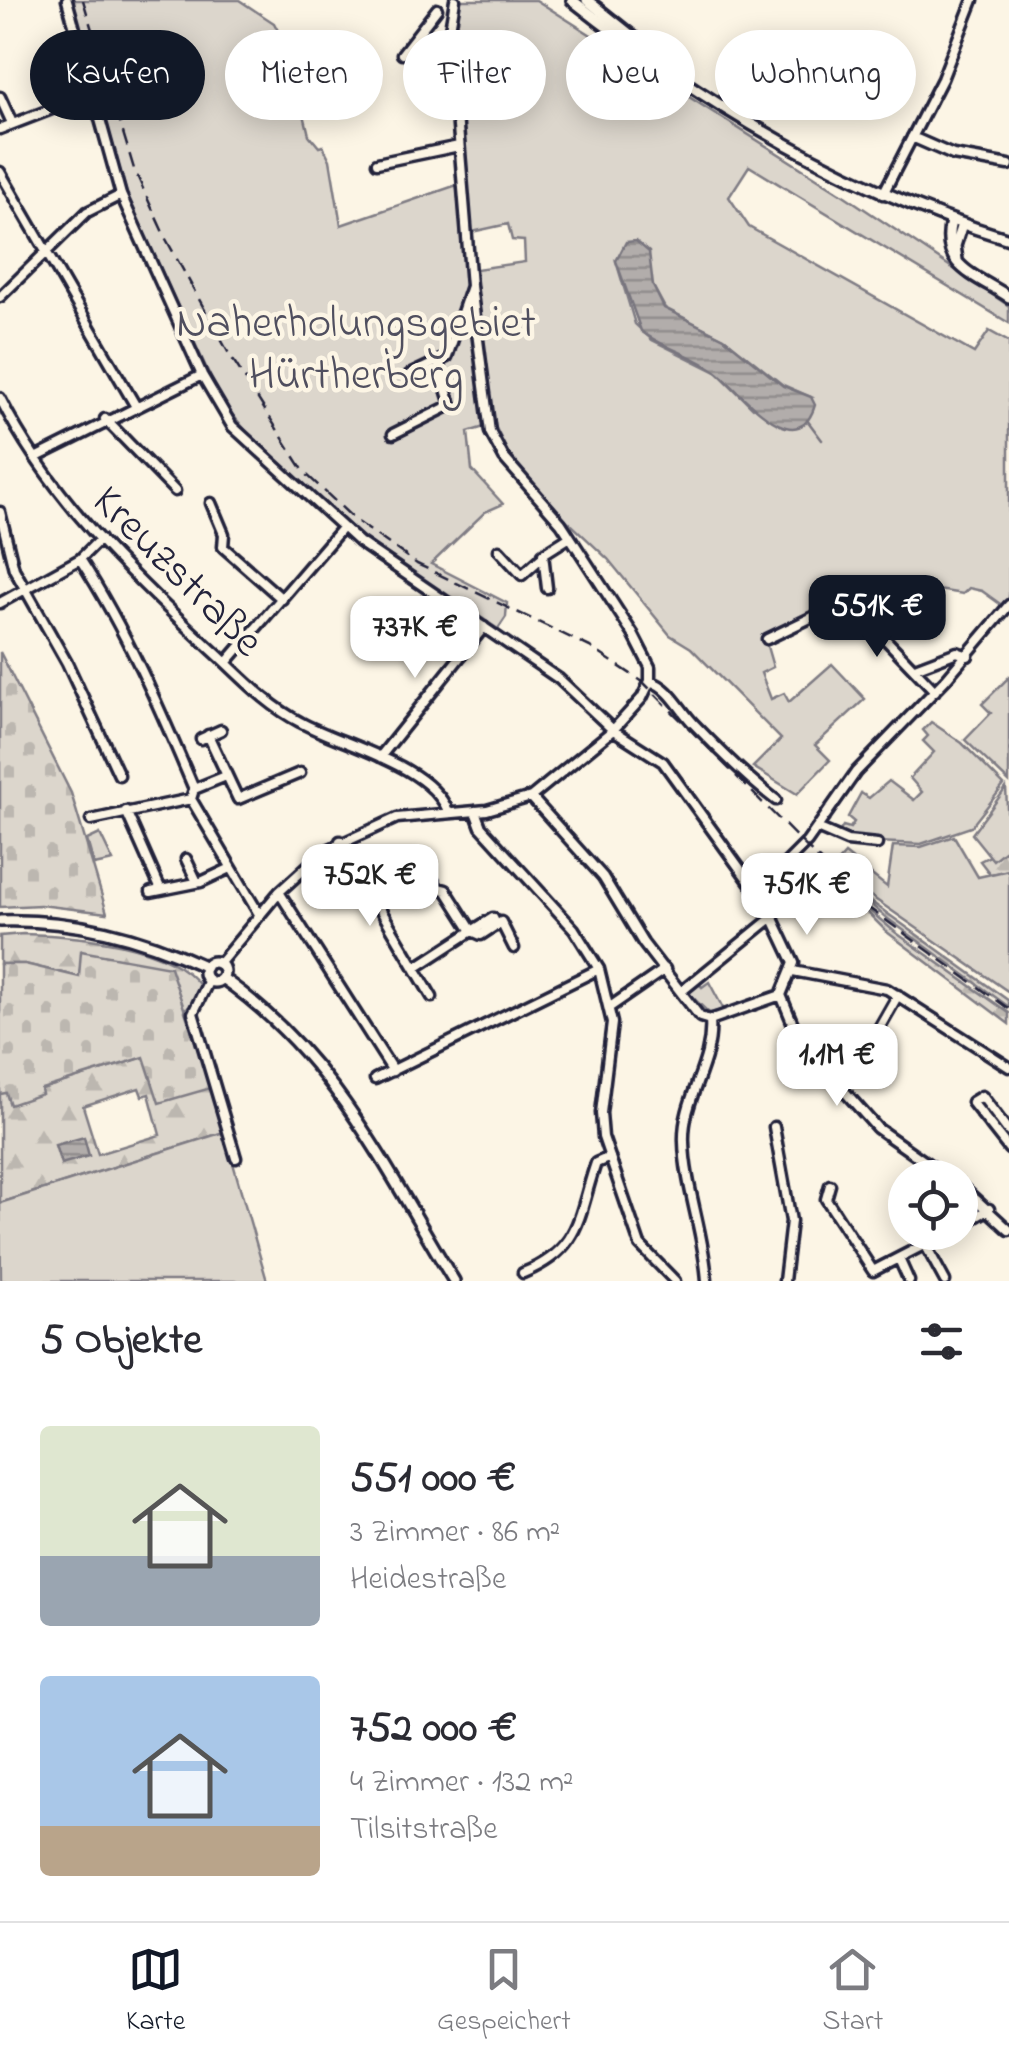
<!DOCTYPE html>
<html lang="de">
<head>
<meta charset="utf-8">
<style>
  body { margin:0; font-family:"Indie Flower",sans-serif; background:#f2f2f3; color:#2b2b33; height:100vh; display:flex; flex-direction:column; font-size:38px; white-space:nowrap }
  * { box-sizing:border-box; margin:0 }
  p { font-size:32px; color:#7c7c81 }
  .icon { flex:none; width:55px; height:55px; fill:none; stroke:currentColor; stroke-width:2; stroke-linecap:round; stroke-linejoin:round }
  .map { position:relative; height:1281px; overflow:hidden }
  .panel { display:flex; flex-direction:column; background:#fff; flex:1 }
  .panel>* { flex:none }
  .hud { position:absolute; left:30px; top:30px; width:950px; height:90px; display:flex; gap:20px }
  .tools { position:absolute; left:888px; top:1160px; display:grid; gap:20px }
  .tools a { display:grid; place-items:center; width:90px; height:90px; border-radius:50%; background:#fff; box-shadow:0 5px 25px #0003; font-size:50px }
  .price { position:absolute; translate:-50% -85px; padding:0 22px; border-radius:20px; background:#fff; color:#222; font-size:32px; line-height:65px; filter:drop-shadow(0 2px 5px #0008) }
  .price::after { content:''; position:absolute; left:50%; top:60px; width:30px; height:22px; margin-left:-15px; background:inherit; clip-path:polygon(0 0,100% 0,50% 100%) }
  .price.active { background:#111827; color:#fff }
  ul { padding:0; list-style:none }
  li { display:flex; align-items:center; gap:30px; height:250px; padding:0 40px }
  li span { display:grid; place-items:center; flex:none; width:280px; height:200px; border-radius:10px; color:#555 }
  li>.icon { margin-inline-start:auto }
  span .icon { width:120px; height:120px; fill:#fffc; stroke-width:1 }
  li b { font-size:42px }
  h2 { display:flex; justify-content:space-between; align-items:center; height:120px; padding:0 40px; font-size:42px }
  .pill { padding:0 35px; border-radius:45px; background:#fff; box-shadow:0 5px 25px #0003; font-size:35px; line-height:90px }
  .pill.active { background:#111827; color:#fff }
  .tab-bar { display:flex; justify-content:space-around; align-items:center; height:140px; border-top:2px solid #e1e1e2; background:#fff; font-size:28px; color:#7c7c81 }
  .tab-bar a { display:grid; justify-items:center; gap:5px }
  .tab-bar .active { color:#111827 }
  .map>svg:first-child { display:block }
  .forest { fill:url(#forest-firs); stroke:#7f7c84; stroke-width:2.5; fill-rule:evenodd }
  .cemetery { fill:url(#cemetery-stones); stroke:#7f7c84; stroke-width:2.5 }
  .green { fill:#dcd6cc; stroke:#7f7c84; stroke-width:2.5; fill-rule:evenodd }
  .water { fill:url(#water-rules); stroke:#78757e; stroke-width:2.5 }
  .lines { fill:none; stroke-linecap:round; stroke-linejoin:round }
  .stream { stroke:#78757e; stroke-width:2.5 }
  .minor-casing { stroke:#22223b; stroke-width:15 }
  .major-casing { stroke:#22223b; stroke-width:16 }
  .minor { stroke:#fcf5e5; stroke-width:8 }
  .major { stroke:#fcf5e5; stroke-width:9 }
  .rail { stroke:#22223b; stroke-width:2.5; stroke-dasharray:15 8; stroke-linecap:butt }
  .labels { text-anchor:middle; stroke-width:9; stroke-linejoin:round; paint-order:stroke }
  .park-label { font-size:45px; fill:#504f5f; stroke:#fcf5e5 }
  .street-label { font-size:45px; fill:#22223b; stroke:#fcf5e5 }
</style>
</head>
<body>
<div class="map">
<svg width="1009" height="1281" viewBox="0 0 1009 1281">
  <defs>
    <pattern id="forest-firs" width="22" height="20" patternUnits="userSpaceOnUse" patternTransform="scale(2.5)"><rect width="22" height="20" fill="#dcd6cc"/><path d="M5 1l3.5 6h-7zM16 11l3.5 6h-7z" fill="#bcb7b0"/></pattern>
    <pattern id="cemetery-stones" width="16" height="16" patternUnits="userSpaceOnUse" patternTransform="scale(2.5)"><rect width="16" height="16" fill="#dcd6cc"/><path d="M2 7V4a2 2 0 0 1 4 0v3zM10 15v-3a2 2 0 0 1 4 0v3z" fill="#bcb7b0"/></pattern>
    <pattern id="water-rules" width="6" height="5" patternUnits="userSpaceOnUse" patternTransform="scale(2.5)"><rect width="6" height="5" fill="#b2adab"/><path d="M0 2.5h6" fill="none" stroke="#908c8c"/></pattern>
  </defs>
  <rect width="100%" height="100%" fill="#fcf5e5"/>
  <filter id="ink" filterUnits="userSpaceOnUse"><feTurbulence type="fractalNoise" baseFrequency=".01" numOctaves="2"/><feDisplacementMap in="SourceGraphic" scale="20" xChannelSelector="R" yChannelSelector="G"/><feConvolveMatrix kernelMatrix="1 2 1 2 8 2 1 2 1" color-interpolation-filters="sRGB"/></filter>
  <g filter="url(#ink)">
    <!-- forest -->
    <path class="forest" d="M1009 848V870L990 874 980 861 990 856 993 859Z
      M852 888 1009 1001V1007L884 916Z
      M844 889 895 932 1009 1013V1024L887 932Z
      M23 934C74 935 171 943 201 987L190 1007 182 1009 82 951 79 977 25 964H0V936Z
      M145 1057 211 1088 224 1132 0 1203V1094L6 1092 10 1104 41 1089ZM139 1088 142 1096 149 1094 160 1135 98 1154 83 1106Z"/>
    <!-- cemetery -->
    <path class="cemetery" d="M0 652 71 793 107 913 40 905 0 907Z
      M81 951 170 967 211 1088 159 1103 144 1057 41 1089 42 1094 10 1105 6 1093 0 1094V964H25L79 977Z"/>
    <!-- green -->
    <path class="green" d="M72 0H239L274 23 289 52 309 135 319 147 323 146 330 160 341 225 457 185 467 302 478 300 476 269 525 262 524 241 512 240 508 224 472 232 455 51 460 0H536L842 194 1009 306V323L749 166 729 197 749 227 974 353 989 331 1009 342V600L1003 606 982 591 969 588 963 594 894 583 869 586 764 636 773 667 761 673 771 699 784 693 789 702 832 664 865 699 815 745 830 760 797 794 753 767 781 739 691 648 670 635 608 559 557 511 508 453 494 424 468 432 472 470 503 504 485 512 431 564 507 603 506 617 498 629 363 537 257 444 222 402 128 198ZM616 261 653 286 665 308 724 338 783 385 811 397 753 408 718 373 652 340 635 324Z
      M1009 677V782L965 740 991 713 982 704Z
      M931 722 962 743 1004 785 971 827 921 844 854 841 837 836 843 826 850 828 854 822 848 817 861 793 869 798 889 781 914 800 922 792 910 778 934 752 923 741 928 736 923 730Z
      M1006 788 1009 847 993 860 972 834Z
      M100 834 113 861 94 865 87 840Z
      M954 836 978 877 1009 870V992L856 886 835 865 845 854 887 887 893 846 921 847Z
      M697 982 702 987 709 982 724 1010 709 1013 686 991Z
      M224 1132 267 1281H1L0 1203Z"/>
    <!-- water -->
    <path class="water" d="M626 242 636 241 649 252 653 286 664 308 724 338 783 386 811 397 815 405C797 465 739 390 718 373 695 355 664 349 641 331L616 261Z
      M84 1137 89 1156 61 1164 55 1145Z"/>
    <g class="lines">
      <!-- stream -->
      <path class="stream" d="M807 420 822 440"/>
      <!-- minor casing -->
      <g class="minor-casing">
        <path id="minor" d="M67 0 121 195 202 375 232 426 359 542 559 679 613 730 663 762 767 906 794 963 781 995 710 1020
          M402 54 437 9
          M0 97 12 123
          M0 129 91 94
          M912 137 953 155 1009 165
          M377 163 459 146
          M0 172 135 405
          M883 194 942 79 973 0
          M0 297 87 212 121 195
          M409 375 447 357 471 286
          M0 398C50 498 130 574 211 649 240 675 265 704 300 722 341 745 429 764 448 811
          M105 419 175 491
          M393 434 451 405 438 363
          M35 458 202 375
          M211 503 224 534 223 547 282 599
          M0 512 14 569 67 663 119 775
          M499 550 522 575 540 559
          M80 559C126 630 161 711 194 789L191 799
          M547 588 543 554 570 537
          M0 603 80 559 100 539
          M767 639 848 600 935 691
          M226 663 342 528
          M915 668 957 652 968 656
          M650 681C671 688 679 709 694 724 720 751 747 778 776 800
          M208 735 238 799 300 773
          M201 739 221 730
          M380 757 484 627
          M194 789 226 776
          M531 797 603 877 643 943 700 1017 710 1020
          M126 811 161 890
          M475 811 481 827 574 929 599 969 612 1023 601 1113 603 1137 640 1245 675 1281
          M91 820 191 799 259 914
          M817 828 847 841 877 844
          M340 841 432 997
          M186 859 197 882
          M431 862 425 868 438 888 446 890 472 931 493 918 497 926
          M151 892 201 882 231 868
          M279 892 393 1071
          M757 892 807 842 856 772 946 679 1009 605
          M219 964 279 892 323 852 397 818 487 810 531 797 613 730 642 698 650 681V667L633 634 561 523 504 458 490 432 471 286 450 29 455 0
          M415 968 472 931 481 935 501 922 514 948
          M793 971 887 989 1009 1067
          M209 980 193 1013 236 1158
          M682 991 774 916
          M781 995 800 1041 877 1128 948 1178
          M610 1007 665 969
          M865 1053 898 995
          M375 1079 599 969
          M774 1127 791 1221 784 1281
          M1009 1132 982 1096 972 1102 1009 1149
          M830 1185 826 1199 873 1271 949 1232
          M960 1185 1009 1230
          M960 1226 989 1209
          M926 1246 945 1281
          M900 1261 909 1281
          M523 1273C582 1249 578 1215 596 1163L610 1157
          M707 1281C704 1233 685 1186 684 1142 682 1098 714 1064 710 1020"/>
      </g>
      <!-- major casing -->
      <g class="major-casing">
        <path id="major" d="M572 0C703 104 849 191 1009 239
          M587 0 652 52
          M951 221C939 267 976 275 1009 297
          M957 260 955 246 962 224
          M0 921C74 919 139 936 206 967
          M204 972a10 10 0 1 1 20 0a10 10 0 1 1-20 0Z
          M222 978C334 1056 385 1168 454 1281"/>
      </g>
      <!-- minor -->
      <use href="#minor" class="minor"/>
      <!-- major -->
      <use href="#major" class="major"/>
      <!-- rail -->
      <path class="rail" d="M83 0 134 169 166 239 228 352 305 473 355 520 417 564 590 647 643 682 862 903 1009 1009"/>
    </g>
  </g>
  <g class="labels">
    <!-- park labels -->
    <g class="park-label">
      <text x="356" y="336">Naherholungsgebiet<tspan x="356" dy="52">Hürtherberg</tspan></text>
    </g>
    <!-- street labels -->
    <g class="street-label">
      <text transform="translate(180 569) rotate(45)" y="16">Kreuzstraße</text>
    </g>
  </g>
</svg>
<div class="tools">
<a><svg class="icon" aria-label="locate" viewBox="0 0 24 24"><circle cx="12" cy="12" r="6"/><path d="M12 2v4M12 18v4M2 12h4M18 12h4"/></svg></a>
</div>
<b class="price active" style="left:877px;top:660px">551K €</b>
<b class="price" style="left:415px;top:681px">737K €</b>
<b class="price" style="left:370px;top:929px">752K €</b>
<b class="price" style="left:807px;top:938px">751K €</b>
<b class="price" style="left:837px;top:1109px">1.1M €</b>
<div class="hud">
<a class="pill active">Kaufen</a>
<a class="pill">Mieten</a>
<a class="pill">Filter</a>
<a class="pill">Neu</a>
<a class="pill">Wohnung</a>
</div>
</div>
<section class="panel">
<h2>5 Objekte<svg class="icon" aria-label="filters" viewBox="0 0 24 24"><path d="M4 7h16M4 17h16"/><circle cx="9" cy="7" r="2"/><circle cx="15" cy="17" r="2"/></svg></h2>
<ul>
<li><span style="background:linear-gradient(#dfe7d0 65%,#9aa5b1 0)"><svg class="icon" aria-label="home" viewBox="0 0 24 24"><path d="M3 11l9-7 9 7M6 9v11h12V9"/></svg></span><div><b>551 000 €</b><p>3 Zimmer · 86 m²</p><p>Heidestraße</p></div></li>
<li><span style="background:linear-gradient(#a9c7e8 75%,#b9a48a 0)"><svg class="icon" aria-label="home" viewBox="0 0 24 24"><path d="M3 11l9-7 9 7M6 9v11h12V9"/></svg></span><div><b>752 000 €</b><p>4 Zimmer · 132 m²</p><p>Tilsitstraße</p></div></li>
</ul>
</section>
<nav class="tab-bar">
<a class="active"><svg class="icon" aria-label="map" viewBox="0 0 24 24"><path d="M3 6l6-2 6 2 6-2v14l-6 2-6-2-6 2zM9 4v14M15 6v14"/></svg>Karte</a>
<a><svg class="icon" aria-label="saved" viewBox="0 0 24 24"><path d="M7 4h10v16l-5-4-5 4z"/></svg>Gespeichert</a>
<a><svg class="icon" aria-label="home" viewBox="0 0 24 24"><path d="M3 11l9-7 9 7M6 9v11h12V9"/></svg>Start</a>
</nav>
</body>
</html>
